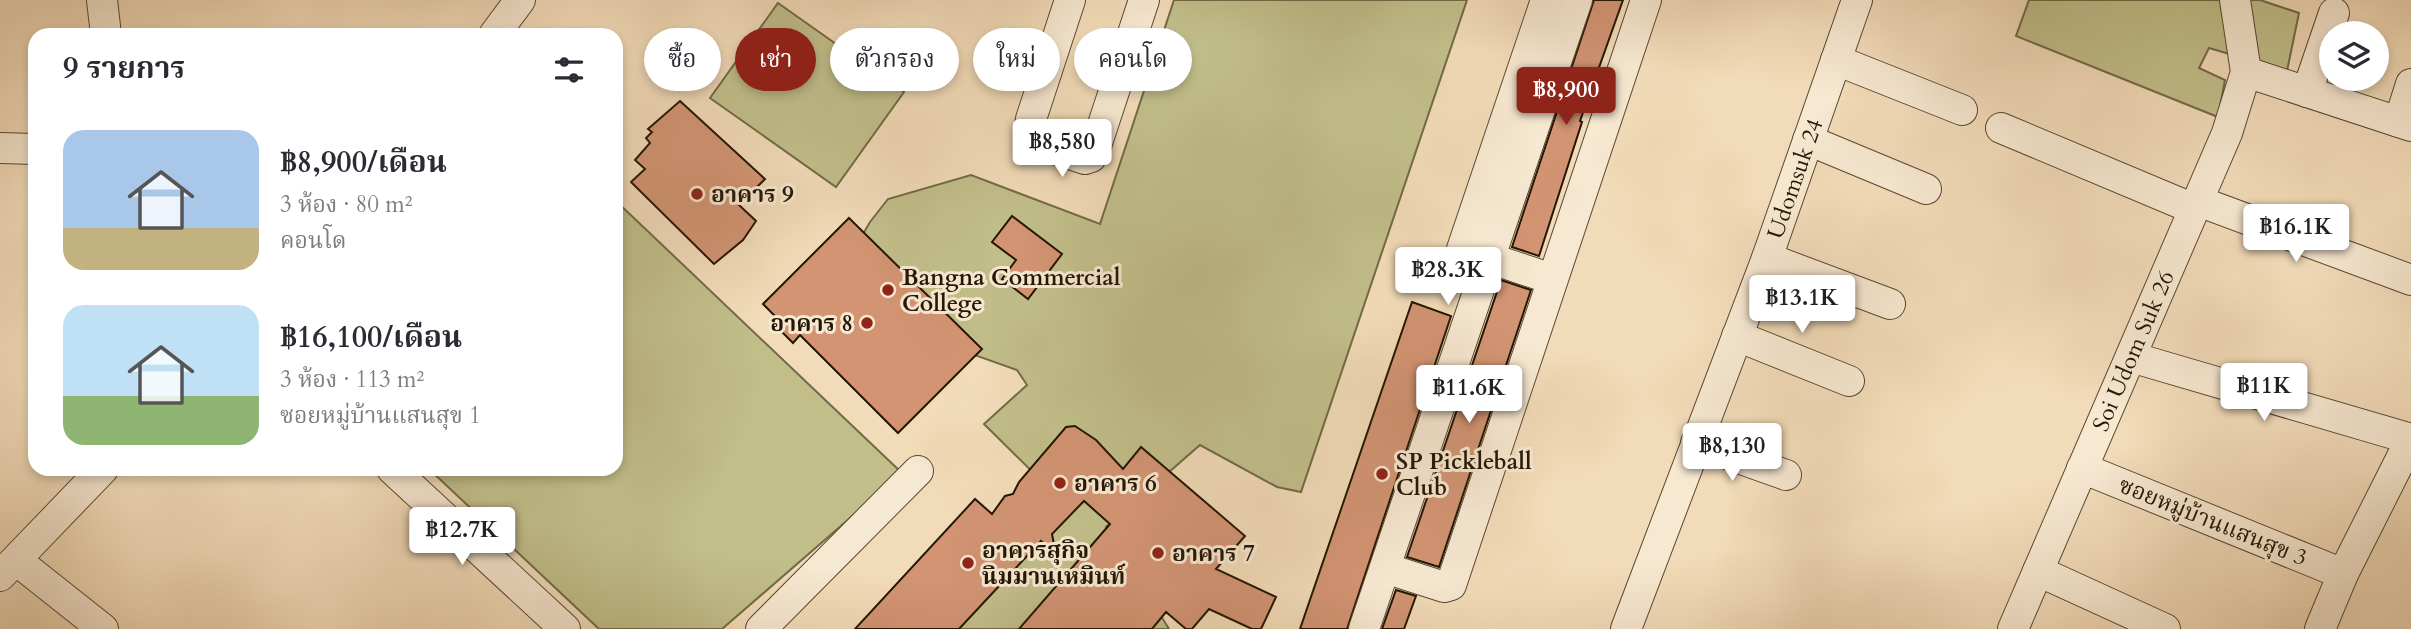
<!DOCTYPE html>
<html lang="th">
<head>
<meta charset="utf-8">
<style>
  body { margin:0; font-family:Cardo,"Noto Serif Thai",serif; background:#f7f7f7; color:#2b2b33; height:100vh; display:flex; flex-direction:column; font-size:26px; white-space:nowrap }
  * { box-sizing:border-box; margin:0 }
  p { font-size:23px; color:#7c7c81 }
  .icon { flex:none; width:38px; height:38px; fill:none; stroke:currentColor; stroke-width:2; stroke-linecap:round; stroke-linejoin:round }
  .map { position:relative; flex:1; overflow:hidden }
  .panel { position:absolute; left:28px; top:28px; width:595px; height:448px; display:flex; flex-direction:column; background:#fff; border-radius:21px; box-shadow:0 4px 10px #0003 }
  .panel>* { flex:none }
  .hud { position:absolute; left:644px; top:28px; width:665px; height:63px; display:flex; gap:14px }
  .tools { position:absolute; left:2319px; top:21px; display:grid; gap:14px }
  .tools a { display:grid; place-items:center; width:70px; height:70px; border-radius:50%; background:#fff; box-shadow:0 4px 10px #0003; font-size:35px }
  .price { position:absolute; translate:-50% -60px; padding:0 16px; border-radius:7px; background:#fff; color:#222; font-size:23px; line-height:46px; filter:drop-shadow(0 2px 4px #0008) }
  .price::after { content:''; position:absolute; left:50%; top:42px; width:21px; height:16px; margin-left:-10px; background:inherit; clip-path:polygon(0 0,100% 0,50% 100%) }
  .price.selected { background:#8f2418; color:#fff }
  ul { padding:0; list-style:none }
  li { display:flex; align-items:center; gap:21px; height:175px; padding:0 35px }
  li span { display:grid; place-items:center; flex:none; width:196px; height:140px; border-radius:21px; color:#555 }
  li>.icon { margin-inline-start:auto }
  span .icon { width:84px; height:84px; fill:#fffc; stroke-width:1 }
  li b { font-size:30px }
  h2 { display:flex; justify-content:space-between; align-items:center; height:84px; padding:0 35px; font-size:30px }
  .chip { padding:0 24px; border-radius:32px; background:#fff; box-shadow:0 4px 10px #0003; font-size:24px; line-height:63px }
  .chip.selected { background:#8f2418; color:#fff }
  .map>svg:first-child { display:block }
  .green { fill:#c1be8a; stroke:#726a47; stroke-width:2 }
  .building { fill:#d29473; stroke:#241604; stroke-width:2 }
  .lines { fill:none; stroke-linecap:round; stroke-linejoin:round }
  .minor-casing { stroke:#584731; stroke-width:32 }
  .minor { stroke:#f7e8d1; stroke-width:30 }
  .poi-dot { fill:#8f2418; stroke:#f7e8d1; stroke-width:2.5 }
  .labels { text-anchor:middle; stroke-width:6; stroke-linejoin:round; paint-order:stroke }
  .street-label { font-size:23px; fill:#241604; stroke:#f7e8d1 }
  .poi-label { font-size:23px; font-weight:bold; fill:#241604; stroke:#f7e8d1; text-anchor:start }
</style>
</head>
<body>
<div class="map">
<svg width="2411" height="629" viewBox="0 0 2411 629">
  <rect width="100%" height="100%" fill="#f2dbb8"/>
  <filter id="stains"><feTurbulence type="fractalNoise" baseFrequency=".00286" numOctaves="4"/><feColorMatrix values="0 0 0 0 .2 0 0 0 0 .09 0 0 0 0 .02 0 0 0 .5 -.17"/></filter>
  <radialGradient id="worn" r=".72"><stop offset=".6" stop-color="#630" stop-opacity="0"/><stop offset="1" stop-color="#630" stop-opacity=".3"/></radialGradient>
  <!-- green -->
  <path class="green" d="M1174 0H1467L1301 492 1277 487 1200 445 1106 527 1169 629H946L1061 500 984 424 1027 385 1017 370 966 352 856 246 870 222 888 199 971 175 1100 224Z
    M2029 0H2260L2299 13 2287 71 2209 48 2199 68 2225 80 2218 117 2016 36Z
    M778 3 904 92 836 187 710 98Z
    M616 201 902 473 722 629H599L429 469H616Z"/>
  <!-- building -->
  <path class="building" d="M1594 0H1623L1580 121 1582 122 1539 256 1512 247Z
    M680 101 765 179 739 205 756 221 743 240 714 264 631 182 645 169 635 160 650 143 646 138 652 132 648 129Z
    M1012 216 1062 254 1028 299 1002 279 1016 260 992 242Z
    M849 218 982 349 898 433 800 335 793 343 776 326 780 321 763 304Z
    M1501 280 1531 290 1439 567 1407 557Z
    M1412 302 1451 316 1347 629H1300Z
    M1075 426 1096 440 1123 469 1141 447 1245 536 1216 569 1276 597 1261 629H1252L1209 609 1192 629H1186L1166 612 1152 629H1019L1110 524 1084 501 1052 534 1056 555 1041 541 959 629H855L975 499 992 514 1005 496 1013 494 1019 482 1066 427Z
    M1396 590 1416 596 1404 629H1382Z"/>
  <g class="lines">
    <!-- minor casing -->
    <g class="minor-casing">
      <g id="minor">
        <path d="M102 0 106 35"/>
        <path d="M1070 0 1031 119 1029 135 1037 143 1085 159 1091 157 1095 149 1144 0"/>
        <path d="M1546 0 1462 249 1552 279"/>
        <path d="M494 35 520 0"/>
        <path d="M1836 60 1962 110"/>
        <path d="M2246 72 2411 126"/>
        <path d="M2307 92 2334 13"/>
        <path d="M2399 122 2411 84"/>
        <path d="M2001 128 2194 209"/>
        <path d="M1808 140 1926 189"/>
        <path d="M0 148 35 149"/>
        <path d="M2198 201 2411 280"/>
        <path d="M1767 258 1890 304"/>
        <path d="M1737 336 1849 381"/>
        <path d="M2131 357 2411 439"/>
        <path d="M1696 443 1786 475"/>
        <path d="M2082 468 2343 574"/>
        <path d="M392 469 565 629"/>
        <path d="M16 560 103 629"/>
        <path d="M1385 568 1444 587 1451 585 1646 0"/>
        <path d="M2038 571 2165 629"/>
        <path d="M0 576 103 469"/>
        <path d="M761 629 918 471"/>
        <path d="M1364 629 1577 0"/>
        <path id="s1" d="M1626 629 1767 258 1857 0"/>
        <path id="s2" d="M2013 629 2227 133 2246 72 2235 0"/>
        <path d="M2320 629 2343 574 2411 439"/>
      </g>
    </g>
    <!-- minor -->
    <use href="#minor" class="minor"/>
  </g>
  <!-- markers -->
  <g class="poi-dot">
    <circle cx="697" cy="194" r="7"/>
    <circle cx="888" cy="290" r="7"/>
    <circle cx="867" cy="323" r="7"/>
    <circle cx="1382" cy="474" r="7"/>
    <circle cx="1060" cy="483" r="7"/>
    <circle cx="1158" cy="553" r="7"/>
    <circle cx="968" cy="563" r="7"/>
  </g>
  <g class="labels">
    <!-- street labels -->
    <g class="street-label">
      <text dy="8" stroke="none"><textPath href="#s1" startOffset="481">Udomsuk 24</textPath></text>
      <text dy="8" stroke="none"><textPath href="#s2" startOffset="303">Soi Udom Suk 26</textPath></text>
      <text transform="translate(2213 521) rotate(22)" y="8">ซอยหมู่บ้านแสนสุข 3</text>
    </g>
    <!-- poi labels -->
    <g class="poi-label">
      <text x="711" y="202">อาคาร 9</text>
      <text x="902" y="285">Bangna Commercial<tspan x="902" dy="26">College</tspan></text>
      <text x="853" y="331" text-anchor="end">อาคาร 8</text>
      <text x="1396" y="469">SP Pickleball<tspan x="1396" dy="26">Club</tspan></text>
      <text x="1074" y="491">อาคาร 6</text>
      <text x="982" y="558">อาคารสุกิจ<tspan x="982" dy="26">นิมมานเหมินท์</tspan></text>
      <text x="1172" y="561">อาคาร 7</text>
    </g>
  </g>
  <rect width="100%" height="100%" filter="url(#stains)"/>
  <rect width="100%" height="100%" fill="url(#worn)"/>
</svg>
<div class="tools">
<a><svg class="icon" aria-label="layers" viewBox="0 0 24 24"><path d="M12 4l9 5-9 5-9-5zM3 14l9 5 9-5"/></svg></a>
</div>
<b class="price selected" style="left:1566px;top:127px">฿8,900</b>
<b class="price" style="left:1062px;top:179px">฿8,580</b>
<b class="price" style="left:2296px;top:264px">฿16.1K</b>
<b class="price" style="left:1448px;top:307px">฿28.3K</b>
<b class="price" style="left:1802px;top:335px">฿13.1K</b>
<b class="price" style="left:2264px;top:423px">฿11K</b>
<b class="price" style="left:1469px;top:425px">฿11.6K</b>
<b class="price" style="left:1732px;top:483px">฿8,130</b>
<b class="price" style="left:462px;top:567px">฿12.7K</b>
<div class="hud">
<a class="chip">ซื้อ</a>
<a class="chip selected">เช่า</a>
<a class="chip">ตัวกรอง</a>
<a class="chip">ใหม่</a>
<a class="chip">คอนโด</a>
</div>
<section class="panel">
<h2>9 รายการ<svg class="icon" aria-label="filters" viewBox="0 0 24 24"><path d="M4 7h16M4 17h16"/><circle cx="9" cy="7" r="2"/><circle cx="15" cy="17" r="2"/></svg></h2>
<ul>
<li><span style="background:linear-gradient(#a9c7e8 70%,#c2b280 0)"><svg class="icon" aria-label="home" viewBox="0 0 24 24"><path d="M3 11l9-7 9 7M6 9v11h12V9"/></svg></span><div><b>฿8,900/เดือน</b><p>3 ห้อง · 80 m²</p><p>คอนโด</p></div></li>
<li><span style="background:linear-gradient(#bfe0f5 65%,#8fb573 0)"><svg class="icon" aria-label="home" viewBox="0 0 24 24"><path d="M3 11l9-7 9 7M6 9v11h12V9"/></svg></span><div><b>฿16,100/เดือน</b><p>3 ห้อง · 113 m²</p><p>ซอยหมู่บ้านแสนสุข 1</p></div></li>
</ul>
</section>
</div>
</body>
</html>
